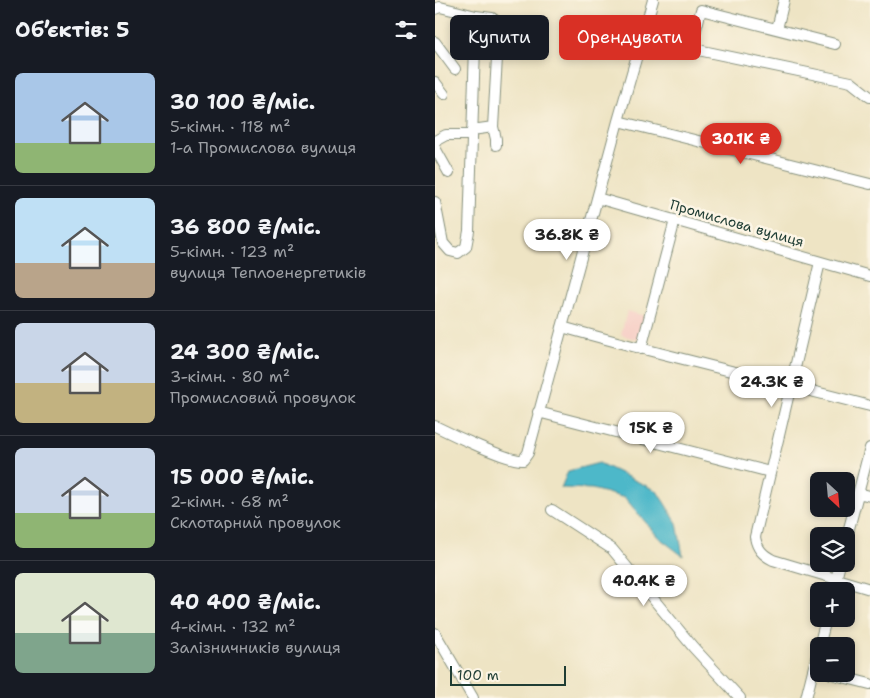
<!DOCTYPE html>
<html lang="uk">
<head>
<meta charset="utf-8">
<style>
  body { margin:0; font-family:"Shantell Sans",sans-serif; background:#242831; color:#f1f3f6; height:100vh; display:flex; flex-direction:column; font-size:19px; white-space:nowrap }
  * { box-sizing:border-box; margin:0 }
  p { font-size:16px; color:#9ea1a6 }
  .icon { flex:none; width:28px; height:28px; fill:none; stroke:currentColor; stroke-width:2; stroke-linecap:round; stroke-linejoin:round }
  .map { position:relative; flex:1; overflow:hidden }
  .panel { display:flex; flex-direction:column; background:#171b24; width:435px }
  .panel>* { flex:none }
  .banner { position:absolute; left:15px; top:15px; width:345px; height:45px; display:flex; gap:10px }
  .needle { width:32px; rotate:154deg }
  .buttons { position:absolute; left:375px; top:472px; display:grid; gap:10px }
  .buttons a { display:grid; place-items:center; width:45px; height:45px; border-radius:8px; background:#171b24; box-shadow:0 2px 8px #0003; font-size:25px }
  .scale { position:absolute; left:15px; bottom:12px; width:116px; box-sizing:border-box; padding-left:5px; border:2px solid #1f3d34; border-top:0; font-size:14px; line-height:18px; white-space:nowrap; color:#1f3d34; -webkit-text-stroke:4px #fcf5e5; paint-order:stroke }
  .price { position:absolute; translate:-50% -42px; padding:0 11px; border-radius:18px; background:#fff; color:#222; font-size:16px; line-height:32px; filter:drop-shadow(0 1px 2px #0008) }
  .price::after { content:''; position:absolute; left:50%; top:30px; width:15px; height:11px; margin-left:-8px; background:inherit; clip-path:polygon(0 0,100% 0,50% 100%) }
  .price.active { background:#d93025; color:#fff }
  ul { padding:0; list-style:none }
  li { display:flex; align-items:center; gap:15px; height:125px; padding:0 15px }
  li+li { border-top:1px solid #363941 }
  li span { display:grid; place-items:center; flex:none; width:140px; height:100px; border-radius:8px; color:#555 }
  li>.icon { margin-inline-start:auto }
  span .icon { width:60px; height:60px; fill:#fffc; stroke-width:1 }
  li b { font-size:21px }
  h2 { display:flex; justify-content:space-between; align-items:center; height:60px; padding:0 15px; font-size:21px }
  .pill { padding:0 18px; border-radius:8px; background:#171b24; box-shadow:0 2px 8px #0003; font-size:18px; line-height:45px }
  .pill.active { background:#d93025; color:#fff }
  main { display:flex; flex:1; min-height:0 }
  .map>svg:first-child { display:block }
  .built { fill:#f7d1c8 }
  .water { fill:#4db8c9; stroke:#367a7e }
  .lines { fill:none; stroke-linecap:round; stroke-linejoin:round }
  .minor-casing { stroke:#86907c; stroke-width:12 }
  .minor { stroke:#fff; stroke-width:10 }
  .labels { text-anchor:middle; stroke-width:5; stroke-linejoin:round; paint-order:stroke }
  .street-label { font-size:14px; fill:#1f3d34; stroke:#fcf5e5 }
</style>
</head>
<body>
<main>
<section class="panel">
<h2>Об’єктів: 5<svg class="icon" aria-label="filters" viewBox="0 0 24 24"><path d="M4 7h16M4 17h16"/><circle cx="9" cy="7" r="2"/><circle cx="15" cy="17" r="2"/></svg></h2>
<ul>
<li><span style="background:linear-gradient(#a9c7e8 70%,#8fb573 0)"><svg class="icon" aria-label="home" viewBox="0 0 24 24"><path d="M3 11l9-7 9 7M6 9v11h12V9"/></svg></span><div><b>30 100 ₴/міс.</b><p>5-кімн. · 118 m²</p><p>1-а Промислова вулиця</p></div></li>
<li><span style="background:linear-gradient(#bfe0f5 65%,#b9a48a 0)"><svg class="icon" aria-label="home" viewBox="0 0 24 24"><path d="M3 11l9-7 9 7M6 9v11h12V9"/></svg></span><div><b>36 800 ₴/міс.</b><p>5-кімн. · 123 m²</p><p>вулиця Теплоенергетиків</p></div></li>
<li><span style="background:linear-gradient(#c9d6e8 60%,#c2b280 0)"><svg class="icon" aria-label="home" viewBox="0 0 24 24"><path d="M3 11l9-7 9 7M6 9v11h12V9"/></svg></span><div><b>24 300 ₴/міс.</b><p>3-кімн. · 80 m²</p><p>Промисловий провулок</p></div></li>
<li><span style="background:linear-gradient(#c9d6e8 65%,#8fb573 0)"><svg class="icon" aria-label="home" viewBox="0 0 24 24"><path d="M3 11l9-7 9 7M6 9v11h12V9"/></svg></span><div><b>15 000 ₴/міс.</b><p>2-кімн. · 68 m²</p><p>Склотарний провулок</p></div></li>
<li><span style="background:linear-gradient(#dfe7d0 60%,#7fa58c 0)"><svg class="icon" aria-label="home" viewBox="0 0 24 24"><path d="M3 11l9-7 9 7M6 9v11h12V9"/></svg></span><div><b>40 400 ₴/міс.</b><p>4-кімн. · 132 m²</p><p>Залізничників вулиця</p></div></li>
</ul>
</section>
<div class="map">
<svg width="435" height="698" viewBox="0 0 435 698">
  <rect width="100%" height="100%" fill="#fcf5e5"/>
  <filter id="ink" filterUnits="userSpaceOnUse"><feTurbulence type="fractalNoise" baseFrequency=".02" numOctaves="2"/><feDisplacementMap in="SourceGraphic" scale="10" xChannelSelector="R" yChannelSelector="G"/><feConvolveMatrix kernelMatrix="1 2 1 2 8 2 1 2 1" color-interpolation-filters="sRGB"/></filter>
  <filter id="wash" filterUnits="userSpaceOnUse"><feTurbulence type="fractalNoise" baseFrequency=".0096" numOctaves="4" result="noise"/><feDisplacementMap in="SourceGraphic" scale="20" xChannelSelector="R" yChannelSelector="G"/><feGaussianBlur stdDeviation="1.12" result="paint"/><feColorMatrix in="noise" values="0 0 0 0 0 0 0 0 0 0 0 0 0 0 0 0 0 1.4 0 .05"/><feComposite in="paint" operator="in"/></filter>
  <g filter="url(#wash)">
    <rect width="100%" height="100%" fill="#eee4c4"/>
    <!-- built -->
    <path class="built" d="M192 311 210 316 204 340 186 335Z"/>
    <!-- water -->
    <path class="water" d="M164 463 222 491 242 523 248 556 223 537 190 498 157 489 126 488 133 471Z"/>
  </g>
  <g filter="url(#ink)">
    <g class="lines">
      <!-- minor casing -->
      <g class="minor-casing">
        <path id="minor" d="M0 9 5 7 41 16 34 231 31 247 23 253 15 251 8 243 0 202
          M342 29 349 0
          M206 38 416 82 435 97
          M0 42 20 69
          M256 49 266 10 400 44
          M0 82 9 94
          M183 121 435 184
          M58 127 61 139V145
          M37 130 58 127 64 23 57 18 41 16
          M0 141 11 135H37
          M0 148 14 173
          M162 198 435 276
          M385 262 320 537C322 549 328 555 338 560L435 589
          M127 327C229 356 332 379 435 406
          M206 349 240 220
          M103 412 335 472
          M0 426C14 433 75 462 88 460L93 453 183 121 218 0
          M423 493 435 496
          M117 510 177 549 258 647 305 698
          M411 540 435 448
          M398 591 405 564
          M0 633 38 698
          M396 674 435 684
          M371 698 391 619"/>
      </g>
      <!-- minor -->
      <use href="#minor" class="minor"/>
    </g>
  </g>
  <g class="labels">
    <!-- street labels -->
    <g class="street-label">
      <text transform="translate(302 223) rotate(16)" y="5">Промислова вулиця</text>
    </g>
  </g>
</svg>
<div class="buttons">
<a><svg class="needle" viewBox="-14 -14 28 28"><path d="M0-13l5 13h-10z" fill="#e53935"/><path d="M0 13l5-13h-10z" fill="#9ea1a6"/></svg></a>
<a><svg class="icon" aria-label="layers" viewBox="0 0 24 24"><path d="M12 4l9 5-9 5-9-5zM3 14l9 5 9-5"/></svg></a>
<a>+</a>
<a>−</a>
</div>
<div class="scale">100 m</div>
<b class="price active" style="left:306px;top:165px">30.1K ₴</b>
<b class="price" style="left:132px;top:261px">36.8K ₴</b>
<b class="price" style="left:337px;top:408px">24.3K ₴</b>
<b class="price" style="left:216px;top:454px">15K ₴</b>
<b class="price" style="left:209px;top:607px">40.4K ₴</b>
<div class="banner">
<a class="pill">Купити</a>
<a class="pill active">Орендувати</a>
</div>
</div>
</main>
</body>
</html>
